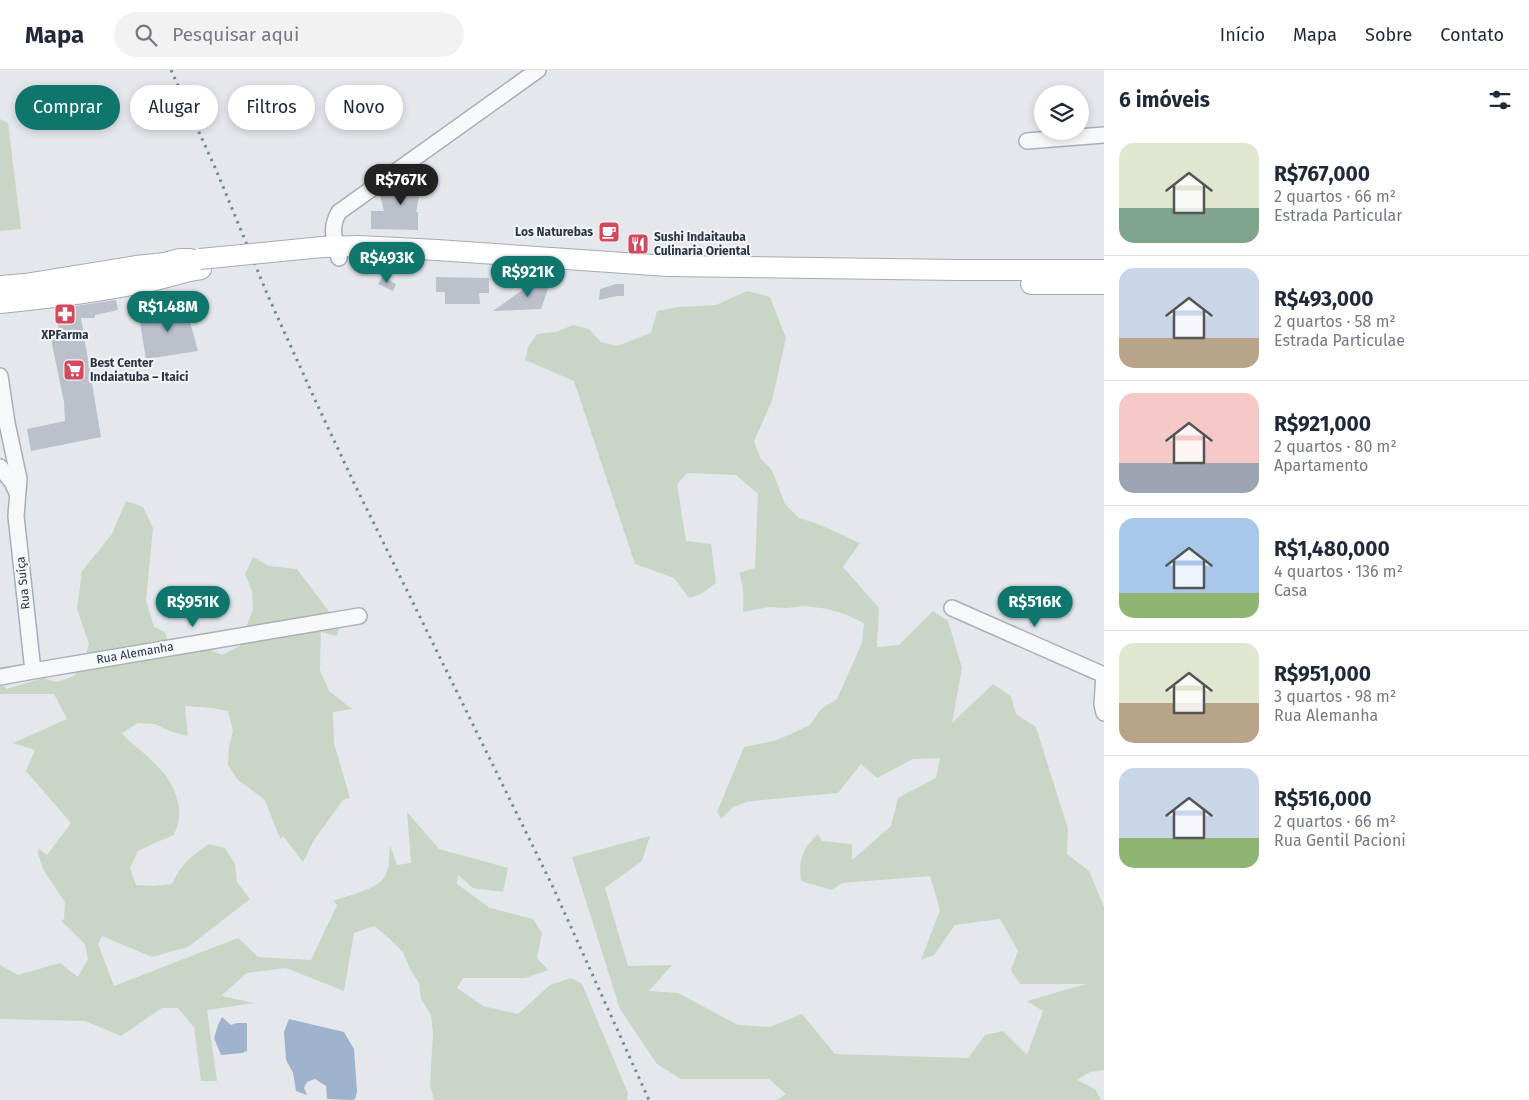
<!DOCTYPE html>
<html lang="pt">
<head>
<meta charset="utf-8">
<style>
  body { margin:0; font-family:"Fira Sans",sans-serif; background:#f2f2f3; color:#1f2937; height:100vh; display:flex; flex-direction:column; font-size:19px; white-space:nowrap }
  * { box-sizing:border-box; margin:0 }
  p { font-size:16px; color:#747a83 }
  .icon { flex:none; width:28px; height:28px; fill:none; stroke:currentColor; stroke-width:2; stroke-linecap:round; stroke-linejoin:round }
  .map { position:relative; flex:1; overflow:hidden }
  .details { display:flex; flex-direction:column; background:#fff; width:425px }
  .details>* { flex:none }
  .guide { position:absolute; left:15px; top:15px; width:475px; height:45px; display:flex; gap:10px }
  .controls { position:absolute; left:1034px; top:15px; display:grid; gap:10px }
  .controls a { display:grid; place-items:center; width:55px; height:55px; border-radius:50%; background:#fff; box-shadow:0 2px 8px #0003; font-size:25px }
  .price { position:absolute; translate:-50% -42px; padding:0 11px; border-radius:18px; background:#0f766e; color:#fff; font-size:16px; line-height:32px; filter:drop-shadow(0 1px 2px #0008) }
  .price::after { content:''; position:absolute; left:50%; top:30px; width:15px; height:11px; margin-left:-8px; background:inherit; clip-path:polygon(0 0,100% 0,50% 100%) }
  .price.current { background:#222; color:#fff }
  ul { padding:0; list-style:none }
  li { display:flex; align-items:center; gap:15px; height:125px; padding:0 15px }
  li+li { border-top:1px solid #e0e1e3 }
  li span { display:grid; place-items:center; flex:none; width:140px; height:100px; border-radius:15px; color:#555 }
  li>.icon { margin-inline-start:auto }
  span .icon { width:60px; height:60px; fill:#fffc; stroke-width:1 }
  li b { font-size:21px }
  h2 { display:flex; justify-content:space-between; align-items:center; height:60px; padding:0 15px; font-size:21px }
  .tag { padding:0 18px; border-radius:22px; background:#fff; box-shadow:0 2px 8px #0003; font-size:18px; line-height:45px }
  .tag.current { background:#0f766e; color:#fff }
  header { display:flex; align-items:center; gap:30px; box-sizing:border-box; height:70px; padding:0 25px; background:#fff; border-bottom:1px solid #e0e1e3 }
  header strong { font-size:24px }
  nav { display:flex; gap:28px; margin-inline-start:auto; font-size:18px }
  .search { width:350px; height:45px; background:#f2f2f3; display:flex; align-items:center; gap:12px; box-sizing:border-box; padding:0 18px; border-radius:28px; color:#747a83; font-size:19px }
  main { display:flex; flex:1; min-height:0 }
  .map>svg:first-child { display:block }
  .green { fill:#c9d6c5 }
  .water { fill:#9fb4cc }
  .building { fill:#bbc0ca }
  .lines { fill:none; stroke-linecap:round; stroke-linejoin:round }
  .minor-casing { stroke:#a9aeb7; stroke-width:18 }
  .major-casing { stroke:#a3abb8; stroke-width:22 }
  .minor { stroke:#f7f8fa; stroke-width:15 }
  .major { stroke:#fff; stroke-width:20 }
  .rail { stroke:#7d8696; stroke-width:3; stroke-dasharray:2.5 5; stroke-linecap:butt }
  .major-bridge-casing { stroke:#a3abb8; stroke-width:22; stroke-linecap:butt }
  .major-bridge { stroke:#fff; stroke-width:20 }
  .labels { text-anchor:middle; stroke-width:4; stroke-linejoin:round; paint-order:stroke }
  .poi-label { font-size:12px; font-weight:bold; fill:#2b3445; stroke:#f4f6f9; text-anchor:start }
  .street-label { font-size:12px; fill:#2b3445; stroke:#f4f6f9 }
</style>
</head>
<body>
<header>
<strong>Mapa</strong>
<div class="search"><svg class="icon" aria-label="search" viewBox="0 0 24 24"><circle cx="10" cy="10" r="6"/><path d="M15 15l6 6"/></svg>Pesquisar aqui</div>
<nav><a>Início</a><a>Mapa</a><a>Sobre</a><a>Contato</a></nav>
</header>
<main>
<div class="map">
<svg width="1104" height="1030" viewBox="0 0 1104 1030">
  <rect width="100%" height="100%" fill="#e4e7ec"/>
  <!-- green -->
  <path class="green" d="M0 49 8 53 21 159 0 161Z
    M747 221 770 227 786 268 772 331 754 371 760 388 772 400 785 434 799 448 818 454 860 473 843 497 879 538 877 577 899 575 933 541 948 551 962 598 952 653 993 614 1011 626 1016 644 1036 657 1068 759 1067 784 1089 801 1104 837V1000L1090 1002 1077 1010 1095 1019 1101 1030H777L786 1024 769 1009H681L657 994 620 939 572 787 650 766 642 791 605 818 628 896 672 895 649 921 678 923 738 955 770 957 802 944 835 984 968 988 985 965 1003 961 1027 985 1043 941 1027 931 1086 914H1020L1011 900 1018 881 1000 849 955 855 934 885 921 890 940 840 930 806 842 813 832 820 801 811C799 789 801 780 818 764L822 771 852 774V790L891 756 898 728 936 708 940 688 913 689 877 708 861 694 838 723 752 731V732L750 731 733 737 721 749 717 742 744 677 774 671 791 664 810 655 821 639 837 629 862 573 864 553 847 545 828 539 805 536 786 538 769 537 743 542C744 529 744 516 739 503L755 498 758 424 736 405 687 403 677 414 686 471 711 474 716 513 701 524 689 528 674 508 635 494 574 311 525 290 528 277 537 264 556 262 573 255 589 259 601 272 617 276 651 263 657 241 678 237 716 235Z
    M126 431 143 437 153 458 146 530 154 557 165 562 171 580 204 577 222 585 240 576 246 557 253 540 252 521 245 504 253 487 269 496 297 499 340 556 337 566 321 562 320 600 329 621 352 639 333 642 334 673 350 728 343 730 314 770 303 792 283 766 281 769 278 764 265 730 238 710 228 695 229 677 233 661 228 641 212 638 185 636 188 666 172 662 155 654 138 653 122 663C129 673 139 678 148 687 165 702 181 722 179 747 179 753 176 759 174 765L157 772 138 781 130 798 136 815 154 816 172 814C183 792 189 788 209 774L225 778 235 794 237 812 250 829 188 877 152 887 102 866 98 874 114 916 238 868 258 887 311 890 337 835 333 831C348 825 378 820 385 806 390 797 389 785 390 775L397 795 411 793 407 742 439 779 508 798 503 822 473 818 458 805 457 814 490 838 533 849 542 863 537 888 548 900 525 908H463L457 918 483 936 518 944 550 915 571 908 582 914 628 1023 627 1030H434L430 1015 433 963 431 945 421 929 419 913 410 899 403 882 391 870 374 856 354 863 344 921 286 898 247 903 221 926 254 933 207 940 217 1011H201L194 957 178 938H162L121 966 85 951 0 949V895L18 905 60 893 78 907 88 889 85 874 61 851 64 849 65 832 44 801 38 784V778L47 785 71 753 26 701 35 680 13 673 67 649 54 624H0V613L7 619 43 608 57 612 74 606 84 592 89 574 77 539 82 501 112 464Z"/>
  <!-- water -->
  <path class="water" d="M222 947 231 955 237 953H247V981L242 983 221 985 214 968 218 955Z
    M289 949 344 962 354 979 357 1022 355 1029 351 1030 327 1029 326 1016 315 1009 307 1012 304 1018 307 1025 296 1021 293 1003 286 990 284 962Z"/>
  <!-- building -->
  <path class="building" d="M433 103 432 123 420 121 416 142H418V160L371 159V141H384L380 125 393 117 418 116 419 105Z
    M382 207 396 214 393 221 378 214Z
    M436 207 489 208V223H479L480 234H445V222H436Z
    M551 210 541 239 493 241 535 211Z
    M616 214H624V226H617L599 230 600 219Z
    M116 230 118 240 95 245V248H81L101 367 31 381 27 359 65 351 64 332 51 269 60 265 55 239Z
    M185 233 198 281 146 289 139 247 170 240V237Z"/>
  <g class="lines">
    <!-- minor casing -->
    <g class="minor-casing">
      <path id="minor" d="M1027 71 1104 65
        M339 188C335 170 329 159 339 142L538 0
        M0 306 7 353 19 409 16 446 33 601
        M0 397 12 412 17 423
        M952 538 1104 605
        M1104 605 1102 634 1104 643
        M0 607 33 601 359 546"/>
    </g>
    <!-- major casing -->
    <g class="major-casing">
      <path id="major" d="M322 177 358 176 437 180 668 196 958 200H1104
        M1031 214H1104
        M0 216 25 214 136 196 165 193 180 189H190
        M0 233C52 228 105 221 156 210 171 206 186 201 201 199"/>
    </g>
    <!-- minor -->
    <use href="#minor" class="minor"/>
    <!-- major -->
    <use href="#major" class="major"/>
    <!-- rail -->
    <path class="rail" d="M171 0 217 102 268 226 316 332 354 413 552 815 649 1030"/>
    <!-- major-bridge casing -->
    <g class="major-bridge-casing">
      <path id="major-bridge" d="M200 189 322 177"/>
    </g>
    <!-- major-bridge -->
    <use href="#major-bridge" class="major-bridge"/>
  </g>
  <!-- icons -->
  <defs>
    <g id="cafe-square" transform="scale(1.125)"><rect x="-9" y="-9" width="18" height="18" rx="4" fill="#d1495b" stroke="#f4f6f9"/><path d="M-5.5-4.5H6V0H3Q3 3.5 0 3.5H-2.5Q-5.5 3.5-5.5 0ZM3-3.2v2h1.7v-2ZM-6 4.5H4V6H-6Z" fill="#fff"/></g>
    <g id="restaurant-square" transform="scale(1.125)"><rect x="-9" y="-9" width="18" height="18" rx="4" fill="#d1495b" stroke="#f4f6f9"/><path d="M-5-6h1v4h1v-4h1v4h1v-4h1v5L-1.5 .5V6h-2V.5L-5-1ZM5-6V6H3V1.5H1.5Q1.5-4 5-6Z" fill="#fff"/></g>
    <g id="pharmacy-square" transform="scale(1.125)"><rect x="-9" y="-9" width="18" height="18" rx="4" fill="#d1495b" stroke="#f4f6f9"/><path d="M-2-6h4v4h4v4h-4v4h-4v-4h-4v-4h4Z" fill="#fff"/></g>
    <g id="supermarket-square" transform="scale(1.125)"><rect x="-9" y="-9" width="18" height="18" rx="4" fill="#d1495b" stroke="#f4f6f9"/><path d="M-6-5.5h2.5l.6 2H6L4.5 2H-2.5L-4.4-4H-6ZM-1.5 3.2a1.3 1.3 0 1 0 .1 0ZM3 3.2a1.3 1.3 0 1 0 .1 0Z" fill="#fff"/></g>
  </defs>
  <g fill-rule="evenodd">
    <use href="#cafe-square" x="609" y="162"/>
    <use href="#restaurant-square" x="638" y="174"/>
    <use href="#pharmacy-square" x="65" y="244"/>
    <use href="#supermarket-square" x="74" y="300"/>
  </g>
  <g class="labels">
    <!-- poi labels -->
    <g class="poi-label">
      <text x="593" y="166" text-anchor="end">Los Naturebas</text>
      <text x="654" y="171">Sushi Indaitauba<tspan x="654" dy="14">Culinaria Oriental</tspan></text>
      <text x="65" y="269" text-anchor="middle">XPFarma</text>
      <text x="90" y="297">Best Center<tspan x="90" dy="14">Indaiatuba – Itaici</tspan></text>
    </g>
    <!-- street labels -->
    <g class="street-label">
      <text transform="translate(23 513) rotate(-96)" y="4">Rua Suíça</text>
      <text transform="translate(135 583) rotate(-10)" y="4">Rua Alemanha</text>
    </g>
  </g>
</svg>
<div class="controls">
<a><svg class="icon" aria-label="layers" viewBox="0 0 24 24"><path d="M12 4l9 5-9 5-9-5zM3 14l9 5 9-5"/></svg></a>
</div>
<b class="price current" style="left:401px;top:136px">R$767K</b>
<b class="price" style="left:387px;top:214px">R$493K</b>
<b class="price" style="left:528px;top:228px">R$921K</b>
<b class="price" style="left:168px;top:263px">R$1.48M</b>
<b class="price" style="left:193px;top:558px">R$951K</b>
<b class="price" style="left:1035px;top:558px">R$516K</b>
<div class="guide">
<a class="tag current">Comprar</a>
<a class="tag">Alugar</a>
<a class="tag">Filtros</a>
<a class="tag">Novo</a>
</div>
</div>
<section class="details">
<h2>6 imóveis<svg class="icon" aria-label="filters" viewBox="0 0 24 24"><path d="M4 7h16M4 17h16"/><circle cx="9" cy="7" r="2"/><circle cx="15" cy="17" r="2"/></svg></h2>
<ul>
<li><span style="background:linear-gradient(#dfe7d0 65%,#7fa58c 0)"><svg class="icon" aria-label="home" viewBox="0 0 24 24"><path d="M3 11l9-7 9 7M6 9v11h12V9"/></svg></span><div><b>R$767,000</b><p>2 quartos · 66 m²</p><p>Estrada Particular</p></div></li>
<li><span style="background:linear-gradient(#c9d6e8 70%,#b9a48a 0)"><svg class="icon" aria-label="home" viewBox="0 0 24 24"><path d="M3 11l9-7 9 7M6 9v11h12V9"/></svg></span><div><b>R$493,000</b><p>2 quartos · 58 m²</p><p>Estrada Particulae</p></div></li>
<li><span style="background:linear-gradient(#f6c9c9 70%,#9aa5b1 0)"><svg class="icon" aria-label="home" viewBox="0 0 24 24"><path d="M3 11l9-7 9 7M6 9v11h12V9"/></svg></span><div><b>R$921,000</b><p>2 quartos · 80 m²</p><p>Apartamento</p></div></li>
<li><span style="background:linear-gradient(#a9c7e8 75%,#8fb573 0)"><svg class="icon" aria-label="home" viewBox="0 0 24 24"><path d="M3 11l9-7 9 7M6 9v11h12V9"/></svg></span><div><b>R$1,480,000</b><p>4 quartos · 136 m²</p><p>Casa</p></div></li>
<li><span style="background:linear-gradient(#dfe7d0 60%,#b9a48a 0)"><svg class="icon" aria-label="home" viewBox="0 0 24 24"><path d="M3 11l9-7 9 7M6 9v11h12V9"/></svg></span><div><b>R$951,000</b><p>3 quartos · 98 m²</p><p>Rua Alemanha</p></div></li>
<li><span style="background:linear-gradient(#c9d6e8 70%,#8fb573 0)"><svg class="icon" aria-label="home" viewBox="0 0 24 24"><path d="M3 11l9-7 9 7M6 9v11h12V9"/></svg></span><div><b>R$516,000</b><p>2 quartos · 66 m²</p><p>Rua Gentil Pacioni</p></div></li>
</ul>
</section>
</main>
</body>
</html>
